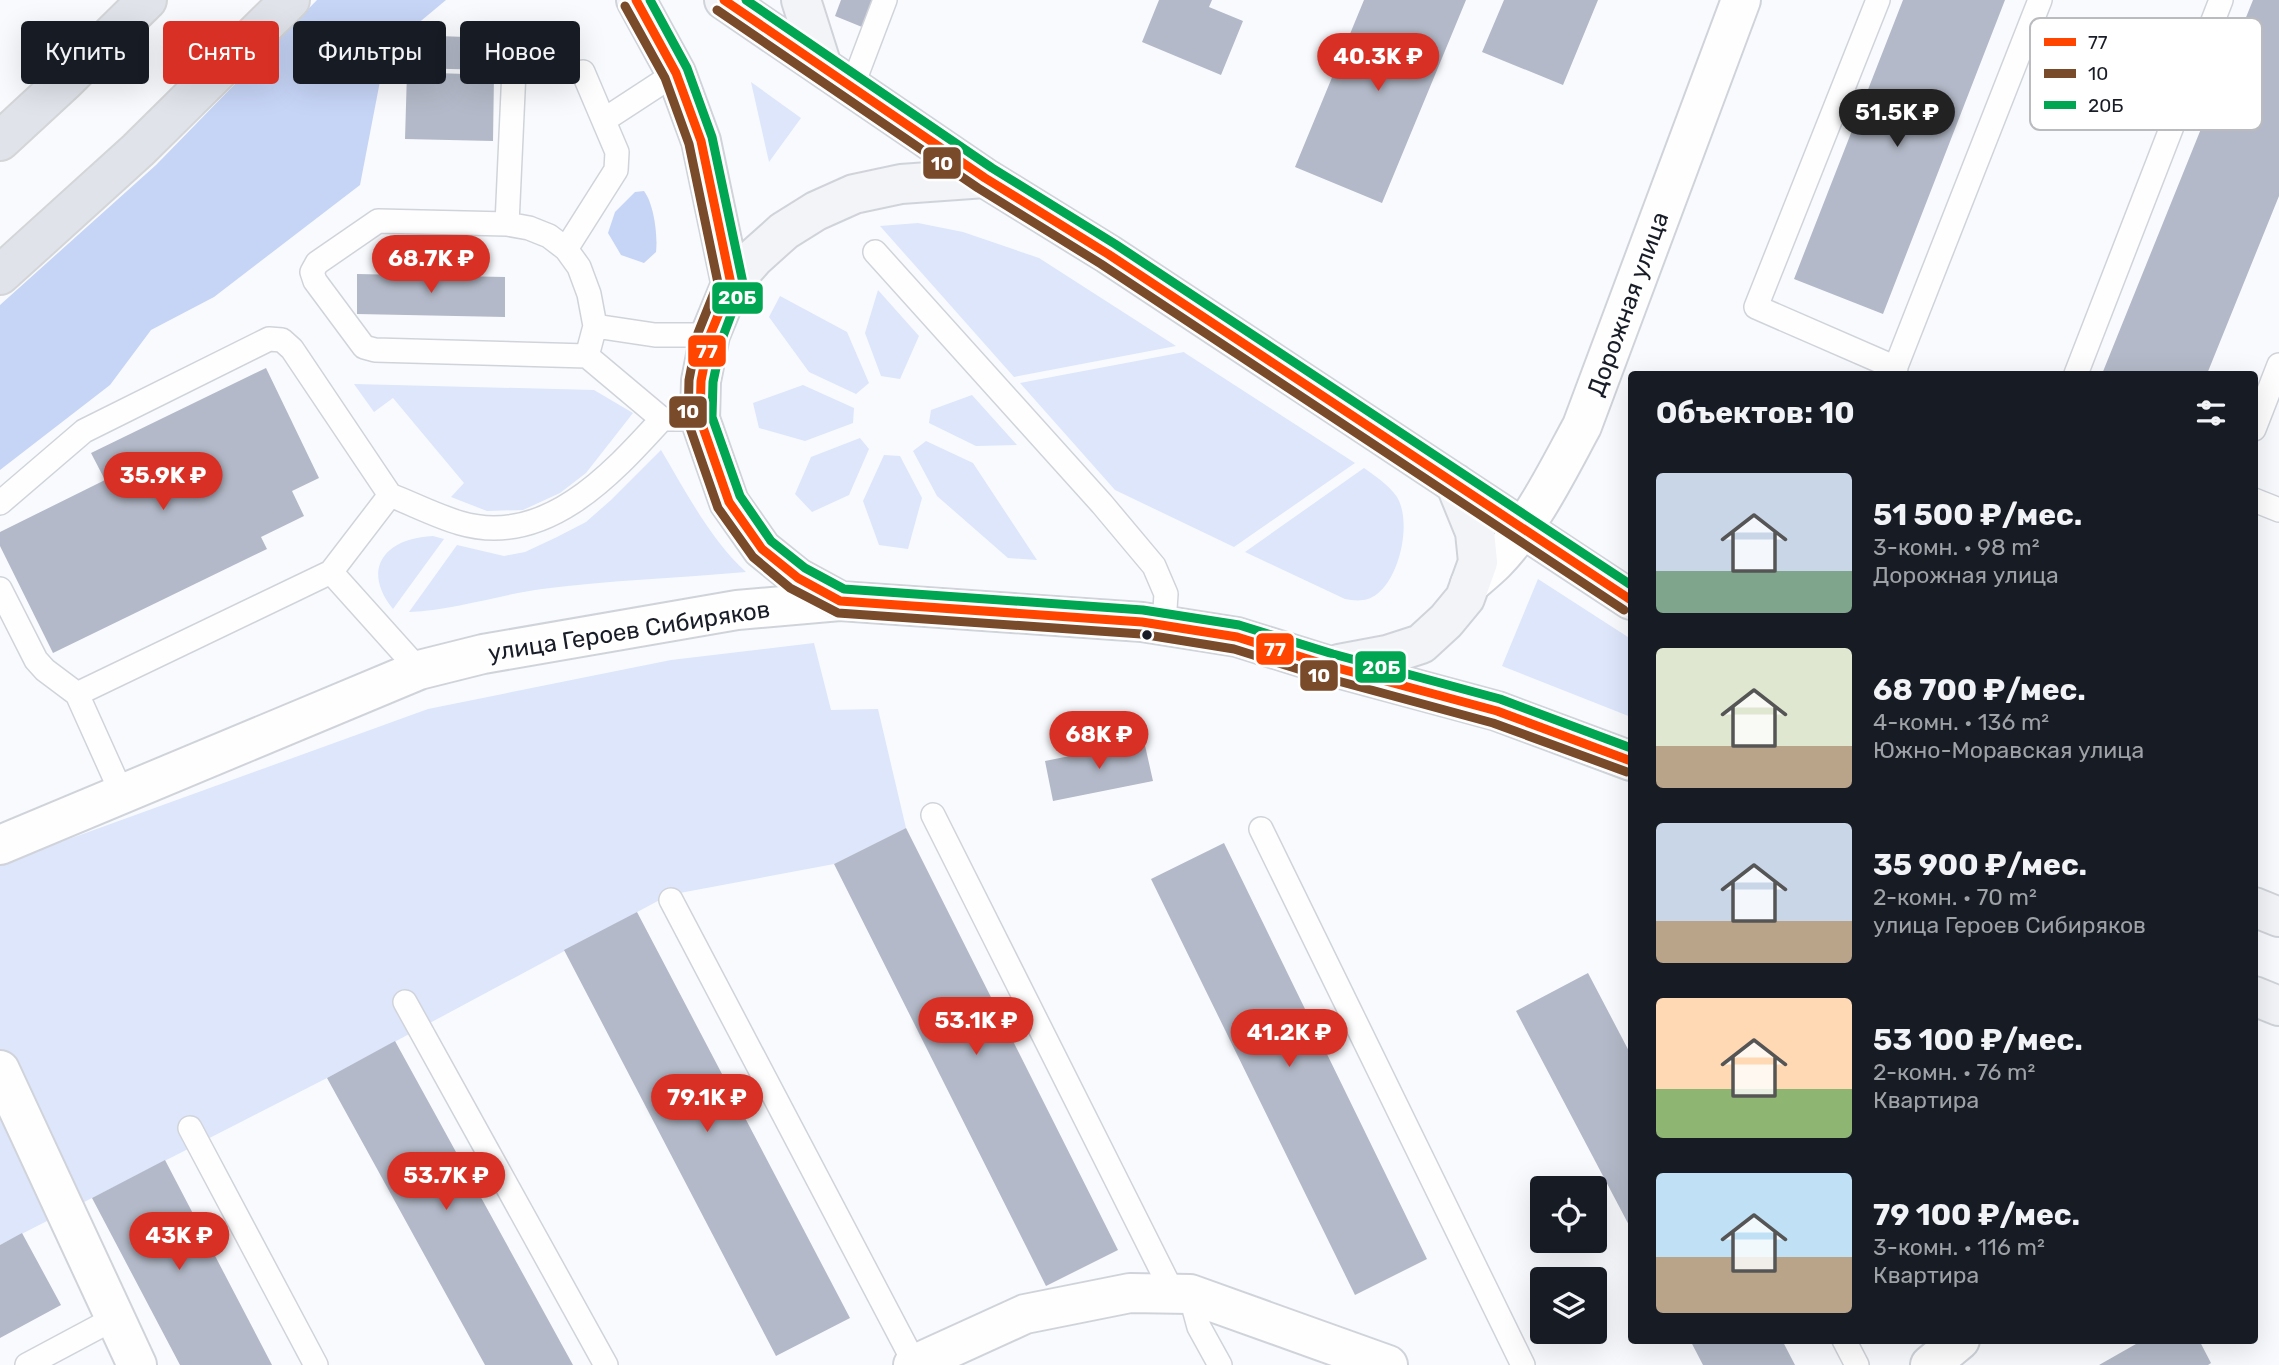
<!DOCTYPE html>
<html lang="ru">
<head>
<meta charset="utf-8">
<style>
  body { margin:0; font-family:Rubik,sans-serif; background:#242831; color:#f1f3f6; height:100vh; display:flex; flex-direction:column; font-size:26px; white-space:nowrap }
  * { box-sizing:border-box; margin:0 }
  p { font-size:23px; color:#9ea1a6 }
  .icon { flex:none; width:38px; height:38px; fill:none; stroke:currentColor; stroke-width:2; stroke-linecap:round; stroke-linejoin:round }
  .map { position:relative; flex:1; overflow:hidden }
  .panel { position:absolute; left:1628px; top:371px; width:630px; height:973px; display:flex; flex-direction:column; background:#171b24; border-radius:7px; box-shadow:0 7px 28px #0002 }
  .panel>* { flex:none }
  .hud { position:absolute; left:21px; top:21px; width:665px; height:63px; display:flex; gap:14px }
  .tools { position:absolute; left:1530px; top:1176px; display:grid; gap:14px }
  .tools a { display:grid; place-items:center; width:77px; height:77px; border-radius:7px; background:#171b24; box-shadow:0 7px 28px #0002; font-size:35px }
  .price { position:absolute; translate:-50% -60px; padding:0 16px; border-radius:24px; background:#d93025; color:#fff; font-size:23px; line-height:46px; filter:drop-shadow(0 2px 4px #0008) }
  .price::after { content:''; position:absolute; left:50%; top:42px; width:21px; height:16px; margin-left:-10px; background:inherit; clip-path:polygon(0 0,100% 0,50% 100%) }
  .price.selected { background:#222; color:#fff }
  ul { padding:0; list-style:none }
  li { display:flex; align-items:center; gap:21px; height:175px; padding:0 28px }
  li span { display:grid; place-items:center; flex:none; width:196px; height:140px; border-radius:7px; color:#555 }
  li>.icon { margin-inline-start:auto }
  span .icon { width:84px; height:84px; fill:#fffc; stroke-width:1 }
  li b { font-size:30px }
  h2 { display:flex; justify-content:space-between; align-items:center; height:84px; padding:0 28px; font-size:30px }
  .tag { padding:0 24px; border-radius:7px; background:#171b24; box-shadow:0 7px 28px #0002; font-size:24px; line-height:63px }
  .tag.selected { background:#d93025; color:#fff }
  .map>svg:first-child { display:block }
  .green { fill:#dde6fb }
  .forest { fill:#c6d4f6 }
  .building { fill:#b3b9c8 }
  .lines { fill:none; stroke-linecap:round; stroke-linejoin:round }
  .service-casing { stroke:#d0d4da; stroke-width:26 }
  .minor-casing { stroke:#d0d4da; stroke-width:42 }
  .tertiary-casing { stroke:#d0d4da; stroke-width:42 }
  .secondary-casing { stroke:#d0d4da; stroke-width:42 }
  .trunk-casing { stroke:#d3d5d7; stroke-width:42 }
  .service { stroke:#fefeff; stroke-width:23 }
  .minor { stroke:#fefeff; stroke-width:38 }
  .tertiary { stroke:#fefeff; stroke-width:38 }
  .secondary { stroke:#f3f4f7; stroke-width:38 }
  .trunk { stroke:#e0e3ea; stroke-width:38 }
  .bus-1-casing { stroke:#fff; stroke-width:14 }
  .bus-2-casing { stroke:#fff; stroke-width:14 }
  .bus-3-casing { stroke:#fff; stroke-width:14 }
  .bus-1 { stroke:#ff4500; stroke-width:9 }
  .bus-2 { stroke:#7a4b2a; stroke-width:9 }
  .bus-3 { stroke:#00a651; stroke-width:9 }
  .bus-dot { fill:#191d28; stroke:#fff; stroke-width:2.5 }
  .labels { text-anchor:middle; stroke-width:6; stroke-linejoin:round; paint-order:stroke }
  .street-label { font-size:24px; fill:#191d28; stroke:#fff }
  .key { fill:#fff; stroke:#babbbe; stroke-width:2 }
  .key-label { font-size:19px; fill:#191d28 }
  .line-badge { stroke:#fff; stroke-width:2.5 }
  .badge-label { font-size:19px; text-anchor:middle; font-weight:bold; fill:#fff }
</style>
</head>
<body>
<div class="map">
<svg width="2279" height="1365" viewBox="0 0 2279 1365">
  <rect width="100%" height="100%" fill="#f8fafd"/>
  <!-- green -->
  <path class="green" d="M751 82 801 118 769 162Z
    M918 223 963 232 1039 258 1176 346 1014 377 880 226Z
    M878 290 919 336 900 379 881 376 865 333Z
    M780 296 847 332 869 383 856 394 809 372 769 317Z
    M1184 352 1185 353 1355 463 1234 547 1115 490 1020 383Z
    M354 384 594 390 633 413 586 473 560 493 523 510 487 511 451 497 464 483 393 398 374 412Z
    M803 385 854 408 853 423 805 441 759 428 753 403Z
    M972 395 1017 445 976 446 929 423 931 410Z
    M860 438 869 449 849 495 812 512 795 494 811 457Z
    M926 441 973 463 1037 560 1008 558 937 496 913 451Z
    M661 450C686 492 710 539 746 572 679 578 610 580 542 589 498 595 454 610 409 612L457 545 504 556 525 552 557 537 586 522 611 500Z
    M884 455 900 456 922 498 908 549 879 545 863 501Z
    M1364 468C1375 476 1389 485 1397 497 1412 522 1400 577 1377 594 1367 602 1356 601 1345 599L1245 552Z
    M433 536 444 539 393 609C360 568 386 538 433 536Z
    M1538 579 1631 639V717L1502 666Z
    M814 643 831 710 878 709 906 828 834 864 669 895 327 1078 0 1245V864L428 709 671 660Z"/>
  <!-- forest -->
  <path class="forest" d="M317 0H446L386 50 360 185 214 297 151 330 110 385 0 470V305L156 165Z
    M644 191C654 204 658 236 656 252L644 263 621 255 608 233 615 212 635 192Z"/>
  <!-- building -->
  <path class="building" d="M841 0H873L862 27 835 16Z
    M1159 0H1212L1209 7 1243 21 1221 75 1142 42Z
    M1364 0H1466L1382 203 1295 167Z
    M1504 0H1598L1563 85 1482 52Z
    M1903 0H2005L1883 314 1794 279Z
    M2253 0H2279V196L2207 374H2102Z
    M409 35 495 38 494 70 408 68Z
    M407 72 494 75 493 141 405 139Z
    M357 274 505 277V317L357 314Z
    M266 368 319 478 292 491 304 516 261 537 267 549 53 653 0 546V532L105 480 91 453Z
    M1144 741 1153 781 1053 801 1045 761Z
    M906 828 1118 1250 1046 1286 834 864Z
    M1224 843 1427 1259 1355 1295 1151 879Z
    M637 912 850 1318 776 1356 564 950Z
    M1588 973 1631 1055V1229L1516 1011Z
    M395 1041 573 1365H485L327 1078Z
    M165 1160 272 1365H180L92 1198Z
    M22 1233 61 1305 0 1338V1245Z
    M1690 1340H1782L1795 1365H1703Z
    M2143 1340H2199L2211 1363 2208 1365H2099Z"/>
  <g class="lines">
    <!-- service casing -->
    <g class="service-casing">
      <path id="service" d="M1878 0 1756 307 1896 368
        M852 87 885 0
        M604 120 676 73
        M507 224 514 70
        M566 249 616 170 617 152 583 72
        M875 252 1102 504 1154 566 1166 594 1164 624
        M595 326 655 335H710
        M587 356 595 326 589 294 579 267 566 249 549 236 529 228 507 224 378 221 317 263 312 272 315 281 364 347 375 350 587 356 662 419H700
        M1893 374 2040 0
        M2076 374 2221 0
        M2254 429 2279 365
        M390 495C413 504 436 516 460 523 545 548 611 475 662 419
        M2254 500 2279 510
        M0 503 84 431 269 339 282 340 292 349 390 495 331 572 77 694
        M331 572 419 670
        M0 589 36 660 45 670 77 694 122 794
        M933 815 1173 1293
        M1261 829 1523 1365
        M671 900 915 1364
        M405 1002 606 1365
        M190 1128 316 1365
        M1190 1294 1199 1327 1220 1365
        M1844 1340 1857 1365
        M27 1365 115 1318"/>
    </g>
    <!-- minor casing -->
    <g class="minor-casing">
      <path id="minor" d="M1470 584C1478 577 1487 570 1495 562 1532 524 1557 472 1582 426L1741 0
        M0 1070 137 1365
        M913 1365 1025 1314 1130 1293 1190 1294 1388 1365
        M1930 1365 1960 1340"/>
    </g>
    <!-- tertiary casing -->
    <g class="tertiary-casing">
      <path id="tertiary" d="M0 845 419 670 483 654 737 610 840 601"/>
    </g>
    <!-- secondary casing -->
    <g class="secondary-casing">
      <path id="secondary" d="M636 0 676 73 701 141 731 284
        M724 0 985 178 1108 254 1631 600
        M801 0 822 66
        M985 178 901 184 854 194 816 211 784 231 755 257 731 284 710 335 701 381 700 419 729 502 762 549 798 578 840 601 1142 622 1237 637 1330 666 1497 711 1631 761
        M1339 664 1387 655 1421 644 1446 621 1465 598 1478 562 1475 532 1455 483
        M2254 907 2279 917
        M2254 996 2279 1006"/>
    </g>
    <!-- trunk casing -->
    <g class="trunk-casing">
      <path id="trunk" d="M0 141 65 81 147 0
        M0 275 138 150 290 0"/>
    </g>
    <!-- service -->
    <use href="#service" class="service"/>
    <!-- minor -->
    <use href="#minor" class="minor"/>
    <!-- tertiary -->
    <use href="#tertiary" class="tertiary"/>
    <!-- secondary -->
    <use href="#secondary" class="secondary"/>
    <!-- trunk -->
    <use href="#trunk" class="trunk"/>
    <!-- bus-1 casing -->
    <g class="bus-1-casing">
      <path id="bus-1" d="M636 0 676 73 701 141 731 284 710 335 701 381 700 419 729 502 762 549 798 578 840 601 1142 622 1237 637 1330 666 1497 711 1631 761
        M724 0 985 178 1108 254 1631 600"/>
    </g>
    <!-- bus-2 casing -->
    <g class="bus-2-casing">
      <path id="bus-2" d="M625 6 665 78 689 144 718 283 698 333 689 380 688 422 718 508 753 557 790 588 838 613 1141 634 1234 649 1327 678 1493 723 1627 772
        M717 10 978 188 1101 264 1624 610"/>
    </g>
    <!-- bus-3 casing -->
    <g class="bus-3-casing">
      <path id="bus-3" d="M650 0 687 68 712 137 743 283 722 339 713 382 712 417 740 496 771 541 805 568 844 589 1143 610 1239 625 1333 654 1500 699 1631 748
        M746 0 992 168 1115 244 1631 585"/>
    </g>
    <!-- bus-1 -->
    <use href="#bus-1" class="bus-1"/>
    <!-- bus-2 -->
    <use href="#bus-2" class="bus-2"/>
    <!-- bus-3 -->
    <use href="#bus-3" class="bus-3"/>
  </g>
  <!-- markers -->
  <circle class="bus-dot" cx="1147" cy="635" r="6"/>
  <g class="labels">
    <!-- street labels -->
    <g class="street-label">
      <text transform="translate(1628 304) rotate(-70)" y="8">Дорожная улица</text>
      <text transform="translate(629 631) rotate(-9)" y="8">улица Героев Сибиряков</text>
    </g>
  </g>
  <!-- legend -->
  <rect x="2030" y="18" width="232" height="112" rx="10" class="key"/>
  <rect x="2044" y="38" width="32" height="8" fill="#ff4500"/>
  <rect x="2044" y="69" width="32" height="9" fill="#7a4b2a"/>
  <rect x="2044" y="101" width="32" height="8" fill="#00a651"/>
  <g class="key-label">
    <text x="2088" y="49">77</text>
    <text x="2088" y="80">10</text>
    <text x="2088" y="112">20Б</text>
  </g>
  <g class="line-badge">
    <rect x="922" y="146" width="40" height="34" rx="7" fill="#7a4b2a"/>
    <rect x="711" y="281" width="53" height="34" rx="7" fill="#00a651"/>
    <rect x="687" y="334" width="40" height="34" rx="7" fill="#ff4500"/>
    <rect x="668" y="395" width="40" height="34" rx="7" fill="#7a4b2a"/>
    <rect x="1255" y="632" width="40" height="34" rx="7" fill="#ff4500"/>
    <rect x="1354" y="650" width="53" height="34" rx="7" fill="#00a651"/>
    <rect x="1299" y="659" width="40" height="33" rx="7" fill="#7a4b2a"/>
  </g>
  <g class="badge-label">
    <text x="942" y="170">10</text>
    <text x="737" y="304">20Б</text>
    <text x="707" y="358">77</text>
    <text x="688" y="418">10</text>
    <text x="1275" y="656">77</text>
    <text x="1381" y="674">20Б</text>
    <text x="1319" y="682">10</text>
  </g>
</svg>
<div class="tools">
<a><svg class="icon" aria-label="locate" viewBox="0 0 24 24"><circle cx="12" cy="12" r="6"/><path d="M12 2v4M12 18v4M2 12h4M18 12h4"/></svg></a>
<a><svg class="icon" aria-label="layers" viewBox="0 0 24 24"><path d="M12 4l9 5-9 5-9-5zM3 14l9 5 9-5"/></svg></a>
</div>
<b class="price" style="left:1378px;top:93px">40.3K ₽</b>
<b class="price selected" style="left:1897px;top:149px">51.5K ₽</b>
<b class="price" style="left:431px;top:295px">68.7K ₽</b>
<b class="price" style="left:163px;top:512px">35.9K ₽</b>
<b class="price" style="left:1099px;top:771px">68K ₽</b>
<b class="price" style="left:976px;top:1057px">53.1K ₽</b>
<b class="price" style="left:1289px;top:1069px">41.2K ₽</b>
<b class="price" style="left:707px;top:1134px">79.1K ₽</b>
<b class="price" style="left:446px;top:1212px">53.7K ₽</b>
<b class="price" style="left:179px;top:1272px">43K ₽</b>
<div class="hud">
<a class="tag">Купить</a>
<a class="tag selected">Снять</a>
<a class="tag">Фильтры</a>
<a class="tag">Новое</a>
</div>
<section class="panel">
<h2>Объектов: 10<svg class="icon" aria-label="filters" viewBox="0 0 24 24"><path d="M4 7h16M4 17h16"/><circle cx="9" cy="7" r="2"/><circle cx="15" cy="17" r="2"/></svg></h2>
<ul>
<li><span style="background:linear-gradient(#c9d6e8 70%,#7fa58c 0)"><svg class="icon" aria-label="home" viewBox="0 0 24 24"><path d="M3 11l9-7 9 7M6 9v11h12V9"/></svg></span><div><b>51 500 ₽/мес.</b><p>3-комн. · 98 m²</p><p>Дорожная улица</p></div></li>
<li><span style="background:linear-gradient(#dfe7d0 70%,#b9a48a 0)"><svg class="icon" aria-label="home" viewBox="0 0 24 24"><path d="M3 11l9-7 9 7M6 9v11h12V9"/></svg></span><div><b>68 700 ₽/мес.</b><p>4-комн. · 136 m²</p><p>Южно-Моравская улица</p></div></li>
<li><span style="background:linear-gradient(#c9d6e8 70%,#b9a48a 0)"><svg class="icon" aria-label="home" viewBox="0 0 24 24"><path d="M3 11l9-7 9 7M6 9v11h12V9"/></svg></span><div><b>35 900 ₽/мес.</b><p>2-комн. · 70 m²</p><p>улица Героев Сибиряков</p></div></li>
<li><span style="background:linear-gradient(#ffd9b3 65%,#8fb573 0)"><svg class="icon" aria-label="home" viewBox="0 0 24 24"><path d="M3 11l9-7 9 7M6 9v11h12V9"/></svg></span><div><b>53 100 ₽/мес.</b><p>2-комн. · 76 m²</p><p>Квартира</p></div></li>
<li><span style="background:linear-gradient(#bfe0f5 60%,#b9a48a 0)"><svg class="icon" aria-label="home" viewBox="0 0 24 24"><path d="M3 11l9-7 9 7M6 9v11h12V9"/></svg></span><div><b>79 100 ₽/мес.</b><p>3-комн. · 116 m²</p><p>Квартира</p></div></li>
</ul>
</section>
</div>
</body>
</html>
